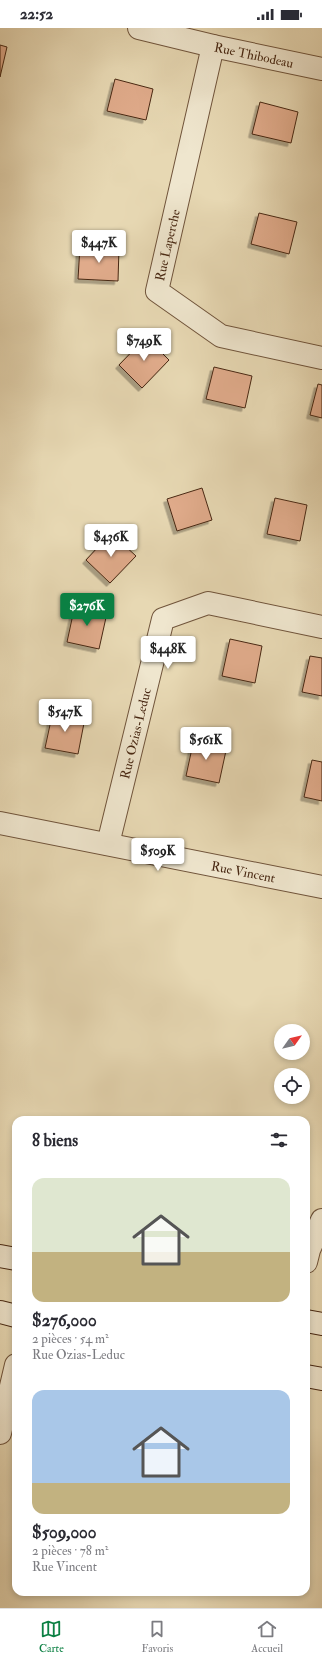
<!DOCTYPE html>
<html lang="fr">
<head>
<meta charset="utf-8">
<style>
  body { margin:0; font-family:"IM FELL Double Pica",serif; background:#f7f7f7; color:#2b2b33; height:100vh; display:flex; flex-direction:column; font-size:15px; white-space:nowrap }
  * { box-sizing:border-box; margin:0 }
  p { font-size:13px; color:#7c7c81 }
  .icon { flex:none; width:22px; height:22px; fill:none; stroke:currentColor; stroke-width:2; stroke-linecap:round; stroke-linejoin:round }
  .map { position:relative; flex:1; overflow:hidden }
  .details { position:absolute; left:12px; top:1088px; width:298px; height:480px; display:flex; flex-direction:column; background:#fff; border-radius:12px; box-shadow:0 2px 6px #0003 }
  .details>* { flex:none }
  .needle { width:26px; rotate:56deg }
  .buttons { position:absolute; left:274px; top:996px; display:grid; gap:8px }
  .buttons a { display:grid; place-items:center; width:36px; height:36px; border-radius:50%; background:#fff; box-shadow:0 2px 6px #0003; font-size:20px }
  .price { position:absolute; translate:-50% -34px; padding:0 9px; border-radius:4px; background:#fff; color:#222; font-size:13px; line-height:26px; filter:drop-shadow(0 1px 2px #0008) }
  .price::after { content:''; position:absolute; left:50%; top:24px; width:12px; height:9px; margin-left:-6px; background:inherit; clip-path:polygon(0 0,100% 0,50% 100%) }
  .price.active { background:#0b8043; color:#fff }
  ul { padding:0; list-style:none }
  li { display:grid; align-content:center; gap:8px; height:212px; padding:0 20px }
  li span { display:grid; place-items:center; height:124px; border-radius:12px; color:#555 }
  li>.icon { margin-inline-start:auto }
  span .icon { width:72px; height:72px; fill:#fffc; stroke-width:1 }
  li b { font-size:17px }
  h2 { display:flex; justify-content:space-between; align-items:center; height:48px; padding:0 20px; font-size:17px }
  .status { display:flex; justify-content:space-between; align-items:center; height:28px; padding:0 20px; background:#fff; direction:ltr }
  .status svg { height:11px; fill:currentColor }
  .tab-bar { display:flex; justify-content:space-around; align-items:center; height:56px; border-top:1px solid #e1e1e2; background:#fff; font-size:11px; color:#7c7c81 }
  .tab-bar a { display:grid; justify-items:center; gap:2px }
  .tab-bar .active { color:#0b8043 }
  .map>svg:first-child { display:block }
  .building { fill:#e0ab8b; stroke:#482813; filter:url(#shadow) }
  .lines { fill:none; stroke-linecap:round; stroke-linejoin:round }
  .street-casing { stroke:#70543b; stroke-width:24 }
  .secondary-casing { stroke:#482813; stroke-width:24 }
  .street { stroke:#efe6ce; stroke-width:22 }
  .secondary { stroke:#efe6ce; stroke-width:22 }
  .labels { text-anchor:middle; stroke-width:3; stroke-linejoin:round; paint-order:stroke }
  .street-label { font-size:13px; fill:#482813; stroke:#efe6ce }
</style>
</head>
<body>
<div class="status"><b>22:52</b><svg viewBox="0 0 49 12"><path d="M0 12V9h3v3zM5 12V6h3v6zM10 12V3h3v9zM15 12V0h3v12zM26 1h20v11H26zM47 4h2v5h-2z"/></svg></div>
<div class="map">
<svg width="322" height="1580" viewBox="0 0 322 1580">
  <defs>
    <filter id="shadow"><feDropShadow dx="-3.5" dy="3.5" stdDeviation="0" flood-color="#0004"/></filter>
  </defs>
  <rect width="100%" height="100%" fill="#e7d8b3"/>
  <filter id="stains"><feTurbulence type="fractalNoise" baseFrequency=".005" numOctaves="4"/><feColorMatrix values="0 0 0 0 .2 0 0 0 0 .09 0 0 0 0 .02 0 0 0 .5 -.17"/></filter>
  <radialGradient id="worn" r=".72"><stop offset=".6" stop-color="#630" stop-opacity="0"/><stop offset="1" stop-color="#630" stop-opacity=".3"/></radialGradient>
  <!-- building -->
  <path class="building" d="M0 17 7 19 0 49Z
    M115 51 153 61 146 92 107 83Z
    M260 74 298 84 291 115 252 106Z
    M259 185 297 194 289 226 251 216Z
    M80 218 119 220 118 253 78 251Z
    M146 309 169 332 142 360 119 337Z
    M214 339 252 348 245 380 206 371Z
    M318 356 322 357V390L310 387Z
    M202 460 212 492 177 503 167 471Z
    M275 470 307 477 300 513 267 506Z
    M111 505 136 528 110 555 86 532Z
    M75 577 107 585 99 621 67 614Z
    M230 611 262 618 255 655 222 648Z
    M310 628 322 630V668L302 664Z
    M53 683 85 690 78 726 45 720Z
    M194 711 227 718 219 755 186 748Z
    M312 732 322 734V773L304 769Z"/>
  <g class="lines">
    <!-- street casing -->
    <g class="street-casing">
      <g id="street">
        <path id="s1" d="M139 0 213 18 322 41"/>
        <path d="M213 18 157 263 221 308 322 330"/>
        <path id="s2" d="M0 795 322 859"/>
        <path id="s3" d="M108 816 163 591 208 575 322 599"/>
        <path d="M306 1234 309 1222 322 1192"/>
        <path d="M0 1405 16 1337"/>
      </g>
    </g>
    <!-- secondary casing -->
    <g class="secondary-casing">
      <path id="secondary" d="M0 1228 16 1231
        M0 1284 16 1288
        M306 1293 322 1296
        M306 1348 322 1351"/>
    </g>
    <!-- street -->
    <use href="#street" class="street"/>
    <!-- secondary -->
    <use href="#secondary" class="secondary"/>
  </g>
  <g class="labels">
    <!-- street labels -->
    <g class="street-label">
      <text dy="5" stroke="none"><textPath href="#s1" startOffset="118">Rue Thibodeau</textPath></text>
      <text transform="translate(167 217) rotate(-77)" y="5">Rue Laperche</text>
      <text dy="5" stroke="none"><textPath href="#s3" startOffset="114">Rue Ozias-Leduc</textPath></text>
      <text dy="5" stroke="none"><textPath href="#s2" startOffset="248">Rue Vincent</textPath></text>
    </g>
  </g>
  <rect width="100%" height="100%" filter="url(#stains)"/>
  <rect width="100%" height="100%" fill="url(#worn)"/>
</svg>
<div class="buttons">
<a><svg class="needle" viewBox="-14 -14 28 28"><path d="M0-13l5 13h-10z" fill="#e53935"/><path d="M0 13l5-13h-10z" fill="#7c7c81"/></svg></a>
<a><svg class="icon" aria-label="locate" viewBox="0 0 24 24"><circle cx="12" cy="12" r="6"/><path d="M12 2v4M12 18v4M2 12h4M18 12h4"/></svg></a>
</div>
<b class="price" style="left:99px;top:236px">$447K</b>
<b class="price" style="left:144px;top:334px">$749K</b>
<b class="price" style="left:111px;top:530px">$436K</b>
<b class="price active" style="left:87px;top:599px">$276K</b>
<b class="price" style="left:168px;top:642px">$448K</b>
<b class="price" style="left:65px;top:705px">$547K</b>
<b class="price" style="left:206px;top:733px">$561K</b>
<b class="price" style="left:158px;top:844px">$509K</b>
<section class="details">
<h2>8 biens<svg class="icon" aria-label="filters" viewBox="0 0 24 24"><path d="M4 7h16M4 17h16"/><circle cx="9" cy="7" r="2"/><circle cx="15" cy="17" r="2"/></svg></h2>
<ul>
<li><span style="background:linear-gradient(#dfe7d0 60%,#c2b280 0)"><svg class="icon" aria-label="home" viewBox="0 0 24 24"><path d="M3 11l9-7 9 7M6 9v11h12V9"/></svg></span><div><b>$276,000</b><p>2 pièces · 54 m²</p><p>Rue Ozias-Leduc</p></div></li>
<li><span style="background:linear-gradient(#a9c7e8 75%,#c2b280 0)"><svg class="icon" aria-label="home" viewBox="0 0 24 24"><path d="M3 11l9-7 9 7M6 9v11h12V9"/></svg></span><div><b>$509,000</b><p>2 pièces · 78 m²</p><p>Rue Vincent</p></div></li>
</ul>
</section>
</div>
<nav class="tab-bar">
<a class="active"><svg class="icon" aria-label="map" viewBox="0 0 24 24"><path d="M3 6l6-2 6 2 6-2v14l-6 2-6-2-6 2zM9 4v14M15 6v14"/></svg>Carte</a>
<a><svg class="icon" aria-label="saved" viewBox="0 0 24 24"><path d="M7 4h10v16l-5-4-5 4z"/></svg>Favoris</a>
<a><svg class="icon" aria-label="home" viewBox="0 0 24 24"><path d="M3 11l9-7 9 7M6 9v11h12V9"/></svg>Accueil</a>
</nav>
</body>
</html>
